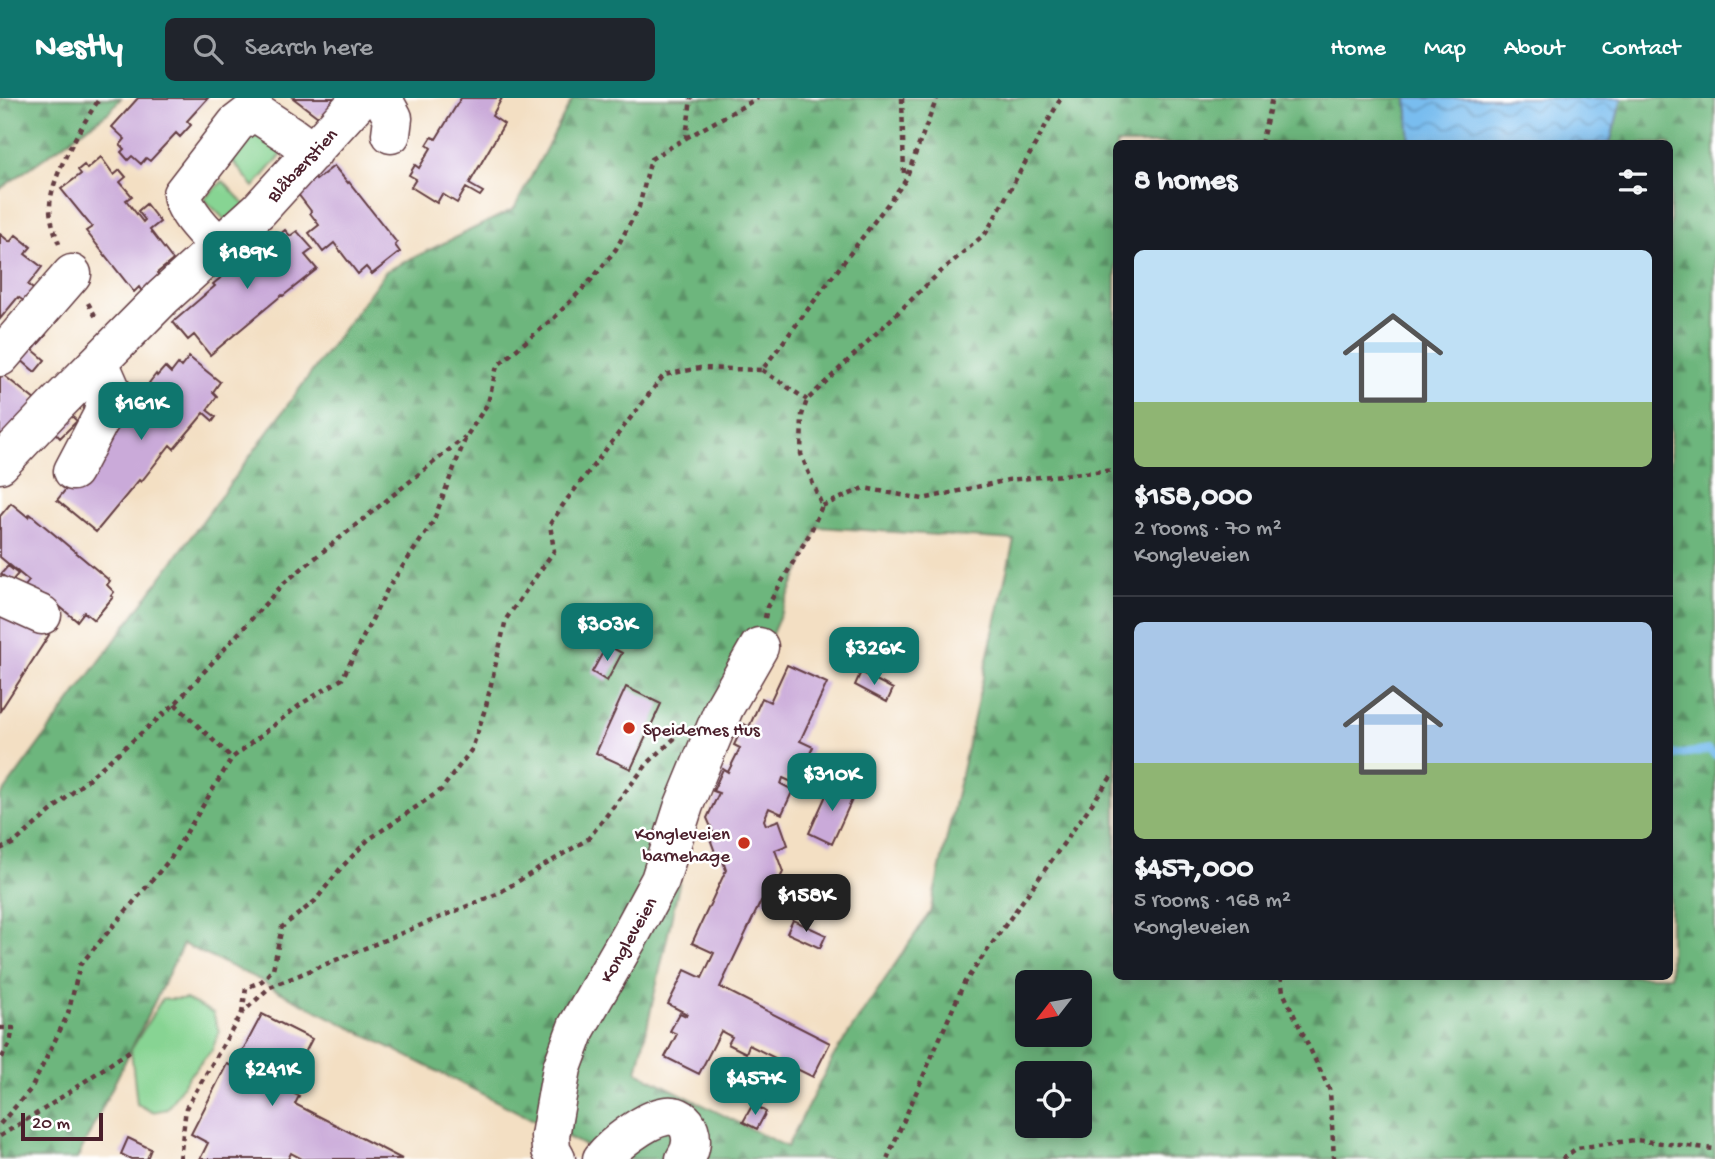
<!DOCTYPE html>
<html lang="en">
<head>
<meta charset="utf-8">
<style>
  body { margin:0; font-family:"Gochi Hand",sans-serif; background:#20242c; color:#f1f3f6; height:100vh; display:flex; flex-direction:column; font-size:26px; white-space:nowrap }
  * { box-sizing:border-box; margin:0 }
  p { font-size:23px; color:#9ea1a6 }
  .icon { flex:none; width:38px; height:38px; fill:none; stroke:currentColor; stroke-width:2; stroke-linecap:round; stroke-linejoin:round }
  .map { position:relative; flex:1; overflow:hidden }
  .details { position:absolute; left:1113px; top:42px; width:560px; height:840px; display:flex; flex-direction:column; background:#171b24; border-radius:10px; box-shadow:0 4px 18px #0003 }
  .details>* { flex:none }
  .needle { width:46px; rotate:239deg }
  .fabs { position:absolute; left:1015px; top:872px; display:grid; gap:14px }
  .fabs a { display:grid; place-items:center; width:77px; height:77px; border-radius:10px; background:#171b24; box-shadow:0 4px 18px #0003; font-size:35px }
  .scale { position:absolute; left:21px; bottom:18px; width:82px; box-sizing:border-box; padding-left:7px; border:4px solid #4a1f2b; border-top:0; font-size:19px; line-height:24px; white-space:nowrap; color:#4a1f2b; -webkit-text-stroke:5px #fff; paint-order:stroke }
  .price { position:absolute; translate:-50% -60px; padding:0 16px; border-radius:14px; background:#0f766e; color:#fff; font-size:23px; line-height:46px; filter:drop-shadow(0 2px 4px #0008) }
  .price::after { content:''; position:absolute; left:50%; top:42px; width:21px; height:16px; margin-left:-10px; background:inherit; clip-path:polygon(0 0,100% 0,50% 100%) }
  .price.selected { background:#222; color:#fff }
  ul { padding:0; list-style:none }
  li { display:grid; align-content:center; gap:14px; height:371px; padding:0 21px }
  li+li { border-top:2px solid #363941 }
  li span { display:grid; place-items:center; height:217px; border-radius:10px; color:#555 }
  li>.icon { margin-inline-start:auto }
  span .icon { width:126px; height:126px; fill:#fffc; stroke-width:1 }
  li b { font-size:30px }
  h2 { display:flex; justify-content:space-between; align-items:center; height:84px; padding:0 21px; font-size:30px }
  header { display:flex; align-items:center; gap:42px; box-sizing:border-box; height:98px; padding:0 35px; background:#0f766e; color:#fff }
  header strong { font-size:33px }
  nav { display:flex; gap:38px; margin-inline-start:auto; font-size:24px }
  .search { width:490px; height:63px; background:#20242c; display:flex; align-items:center; gap:18px; box-sizing:border-box; padding:0 24px; border-radius:10px; color:#9ea1a6; font-size:26px }
  .map>svg:first-child { display:block }
  .forest { fill:url(#forest-firs); stroke:#5c6a54; stroke-width:2; fill-rule:evenodd }
  .park { fill:#87d493; stroke:#687a5f; stroke-width:2 }
  .water { fill:url(#water-waves); stroke:#626e8d; stroke-width:2 }
  .lines { fill:none; stroke-linecap:round; stroke-linejoin:round }
  .stream { stroke:#79bdef; stroke-width:8 }
  .building { fill:#caaad9 }
  .minor-casing { stroke:#633c42; stroke-width:41 }
  .path { stroke:#633c42; stroke-width:4.5; stroke-dasharray:5 5; stroke-linecap:butt }
  .minor { stroke:#fff; stroke-width:38 }
  .poi-dot { fill:#c8321e; stroke:#fff; stroke-width:2.5 }
  .labels { text-anchor:middle; stroke-width:5; stroke-linejoin:round; paint-order:stroke }
  .street-label { font-size:19px; fill:#4a1f2b; stroke:#fff }
  .poi-label { font-size:19px; fill:#4a1f2b; stroke:#fff; text-anchor:start }
</style>
</head>
<body>
<header>
<strong>Nestly</strong>
<div class="search"><svg class="icon" aria-label="search" viewBox="0 0 24 24"><circle cx="10" cy="10" r="6"/><path d="M15 15l6 6"/></svg>Search here</div>
<nav><a>Home</a><a>Map</a><a>About</a><a>Contact</a></nav>
</header>
<div class="map">
<svg width="1715" height="1061" viewBox="0 0 1715 1061">
  <defs>
    <pattern id="forest-firs" width="22" height="20" patternUnits="userSpaceOnUse" patternTransform="scale(1.75)"><rect width="22" height="20" fill="#6db67d"/><path d="M5 1l3.5 6h-7zM16 11l3.5 6h-7z" fill="#5c9367"/></pattern>
    <pattern id="water-waves" width="16" height="10" patternUnits="userSpaceOnUse" patternTransform="scale(1.75)"><rect width="16" height="10" fill="#79bdef"/><path d="M0 5q4-4 8 0t8 0" fill="none" stroke="#6599c2"/></pattern>
  </defs>
  <rect width="100%" height="100%" fill="#fff"/>
  <filter id="ink" filterUnits="userSpaceOnUse"><feTurbulence type="fractalNoise" baseFrequency=".0143" numOctaves="2"/><feDisplacementMap in="SourceGraphic" scale="14" xChannelSelector="R" yChannelSelector="G"/><feConvolveMatrix kernelMatrix="1 2 1 2 8 2 1 2 1" color-interpolation-filters="sRGB"/></filter>
  <filter id="wash" filterUnits="userSpaceOnUse"><feTurbulence type="fractalNoise" baseFrequency=".00686" numOctaves="4" result="noise"/><feDisplacementMap in="SourceGraphic" scale="28" xChannelSelector="R" yChannelSelector="G"/><feGaussianBlur stdDeviation="1.57" result="paint"/><feColorMatrix in="noise" values="0 0 0 0 0 0 0 0 0 0 0 0 0 0 0 0 0 1.4 0 .05"/><feComposite in="paint" operator="in"/></filter>
  <g filter="url(#wash)">
    <rect width="100%" height="100%" fill="#f3dfc3"/>
    <!-- forest -->
    <path class="forest" d="M0 0H121L109 14 0 91Z
      M573 0H1407L1410 45 1116 46V878H1670V46L1610 45 1622 0H1715V1061H611L270 889 262 883 183 846 77 1061H0V699L386 173 514 111ZM818 429 1014 442 930 814 833 959 787 1049 637 974 695 715ZM1027 884H1080V936H1027ZM1027 975H1080V1027H1027Z"/>
    <!-- park -->
    <path class="park" d="M263 25 288 49 254 89 228 58Z
      M223 83 246 108 227 124 204 101Z
      M162 901H186L213 915 219 934 212 952 188 979 167 1011 152 1014 137 1006 131 952Z"/>
    <!-- water -->
    <path class="water" d="M1407 0H1622L1610 45 1410 46Z"/>
    <g class="lines">
      <!-- stream -->
      <path class="stream" d="M1670 655 1675 657 1709 652 1715 657"/>
    </g>
    <g id="blocks">
      <!-- building -->
      <path class="building" d="M138 0H208L187 23 191 27 180 39 176 35 150 63 146 60 141 66 132 58 128 62 121 54 124 51 120 47 125 41 112 29Z
        M293 0H341L327 19 322 15 318 19Z
        M461 0H502L492 18 504 26 469 86 483 94 480 98 466 90 457 105 442 96 437 105 411 89 416 81 409 77 415 67 419 70 431 50 427 47 432 39 436 41Z
        M101 59 114 77 120 72 126 79 120 84 132 98 126 102 143 124 145 122 138 113 146 106 160 124 150 132 173 162 157 175 161 181 143 195 139 189 134 194 86 133 92 129 61 91 81 76 78 72 84 67 87 71Z
        M334 68 348 85 349 84 397 145 395 147 400 154 372 176 366 169 358 176 334 145 323 154 309 135 319 127 310 115 311 113 298 96 301 94 297 88 312 77 316 82Z
        M285 132 290 138 297 133 313 151 305 157 317 171 283 198 282 197 210 257 194 237 188 242 173 224 215 188 213 186 240 164 234 158 244 150 252 160Z
        M0 136 10 144 16 137 31 149 25 156 42 169 28 187 37 194 28 206 18 199 0 221Z
        M38 230 46 237 33 252 45 262 35 274 12 254Z
        M189 259 220 284 213 294 217 298 207 312 216 319 213 323 204 315 174 351 170 347 141 384 139 382 96 434 57 402 93 358 101 351 124 324 121 322 127 315 130 317 131 315 127 312 134 303 142 310 157 292 149 285 156 276 157 278 165 269 171 275 178 266 181 269Z
        M1 275 36 303 0 347V277Z
        M66 313 77 323 60 340 50 329Z
        M11 405 28 419 30 416 110 483 107 487 114 494 111 498 113 499 94 522 84 514 77 523 47 498 39 508 21 493 29 483 0 459V418Z
        M8 468 18 476 11 484 1 476Z
        M7 510 49 537 0 613V520Z
        M607 547 622 555 607 583 592 574Z
        M787 567 827 585 800 643 813 649 796 686 783 680 781 686 793 692 782 716 769 710 764 722 766 727 779 722 788 747 775 752 783 774 768 806 761 803 720 889 830 945 813 979 795 970 791 979 773 970 777 961 749 947 746 955 728 946 732 939 721 933 699 976 665 959 677 936 670 933 680 915 686 918 687 916 668 906 685 872 702 880 714 855 692 845 726 772 722 760 718 762 709 738 714 736 707 720 719 695 713 693 723 671 728 674 740 650 734 647 744 626 749 629 762 600 770 604Z
        M861 574 893 591 887 604 855 587Z
        M626 589 661 606 631 671 596 655Z
        M832 684 855 695 832 746 809 735Z
        M810 784 843 799 837 813 804 798Z
        M793 822 826 837 820 850 787 835Z
        M262 916 312 941 286 992 299 998 295 1006 402 1061H302L291 1055 288 1061H200L208 1045 191 1036 227 966 234 969Z
        M753 1006 766 1014 757 1031 743 1024Z
        M128 1040 151 1051 147 1061H131L121 1056Z"/>
    </g>
  </g>
  <g filter="url(#ink)">
    <use href="#blocks" fill-opacity="0" stroke="#633c42" stroke-width="2"/>
    <g class="lines">
      <!-- minor casing -->
      <g class="minor-casing">
        <path id="minor" d="M382 0 393 20 391 36
          M220 147C207 137 184 113 182 96L236 26 249 16H258L290 37 313 54
          M0 259 72 176
          M0 366 57 306 163 199 259 112 361 0
          M73 373 102 318 110 289 99 264
          M0 498 42 517
          M556 1061 551 1052 550 1038 562 970 577 929 634 830 660 782 684 707 724 610 759 549
          M602 1061C614 1046 646 1021 666 1018 691 1015 697 1044 685 1061"/>
      </g>
      <!-- path -->
      <path class="path" d="M902 0 904 80
        M686 40 758 0
        M1261 46 1272 0
        M59 146C55 135 50 122 50 109 50 79 83 25 100 0
        M88 205 97 221
        M762 272 807 302
        M822 408 864 390 923 401 1008 382 1116 372
        M765 520 767 509 810 435 822 408 801 356 802 317 807 302 938 176 986 135 1061 0
        M175 606 232 660
        M0 751 14 745 175 606 284 485 465 339
        M1281 878 1283 894 1330 993 1334 1061
        M242 915 246 890 262 883 273 871 282 829 315 803 340 771 368 742 441 692 472 651 486 608 506 521 554 453 550 426 565 404 664 277 700 270 762 272 905 83 937 0
        M0 930H13L10 945 0 963
        M0 1026 31 991 68 916 80 867 171 760 232 660 301 606 342 581 388 490 433 424 466 339 488 305 497 268 555 219 593 180 616 151 639 109 651 61 686 40 691 0
        M0 1038 44 1011 131 952
        M180 1061 186 1010 242 915 270 889 497 796 588 741 648 665 676 639
        M887 1061 964 885 1111 679H1116
        M1562 1061 1577 1050 1635 1042 1715 1051"/>
      <!-- minor -->
      <use href="#minor" class="minor"/>
    </g>
  </g>
  <!-- markers -->
  <g class="poi-dot">
    <circle cx="629" cy="630" r="7"/>
    <circle cx="744" cy="745" r="7"/>
  </g>
  <g class="labels">
    <!-- street labels -->
    <g class="street-label">
      <text transform="translate(301 66) rotate(-47)" y="7">Blåbærstien</text>
      <text transform="translate(627 841) rotate(-60)" y="7">Kongleveien</text>
    </g>
    <!-- poi labels -->
    <g class="poi-label">
      <text x="643" y="637">Speidernes Hus</text>
      <text x="730" y="741" text-anchor="end">Kongleveien<tspan x="730" dy="22">barnehage</tspan></text>
    </g>
  </g>
</svg>
<div class="fabs">
<a><svg class="needle" viewBox="-14 -14 28 28"><path d="M0-13l5 13h-10z" fill="#e53935"/><path d="M0 13l5-13h-10z" fill="#9ea1a6"/></svg></a>
<a><svg class="icon" aria-label="locate" viewBox="0 0 24 24"><circle cx="12" cy="12" r="6"/><path d="M12 2v4M12 18v4M2 12h4M18 12h4"/></svg></a>
</div>
<div class="scale">20 m</div>
<b class="price" style="left:247px;top:193px">$189K</b>
<b class="price" style="left:141px;top:344px">$161K</b>
<b class="price" style="left:607px;top:565px">$303K</b>
<b class="price" style="left:874px;top:589px">$326K</b>
<b class="price" style="left:832px;top:715px">$310K</b>
<b class="price selected" style="left:806px;top:836px">$158K</b>
<b class="price" style="left:272px;top:1010px">$241K</b>
<b class="price" style="left:755px;top:1019px">$457K</b>
<section class="details">
<h2>8 homes<svg class="icon" aria-label="filters" viewBox="0 0 24 24"><path d="M4 7h16M4 17h16"/><circle cx="9" cy="7" r="2"/><circle cx="15" cy="17" r="2"/></svg></h2>
<ul>
<li><span style="background:linear-gradient(#bfe0f5 70%,#8fb573 0)"><svg class="icon" aria-label="home" viewBox="0 0 24 24"><path d="M3 11l9-7 9 7M6 9v11h12V9"/></svg></span><div><b>$158,000</b><p>2 rooms · 70 m²</p><p>Kongleveien</p></div></li>
<li><span style="background:linear-gradient(#a9c7e8 65%,#8fb573 0)"><svg class="icon" aria-label="home" viewBox="0 0 24 24"><path d="M3 11l9-7 9 7M6 9v11h12V9"/></svg></span><div><b>$457,000</b><p>5 rooms · 168 m²</p><p>Kongleveien</p></div></li>
</ul>
</section>
</div>
</body>
</html>
